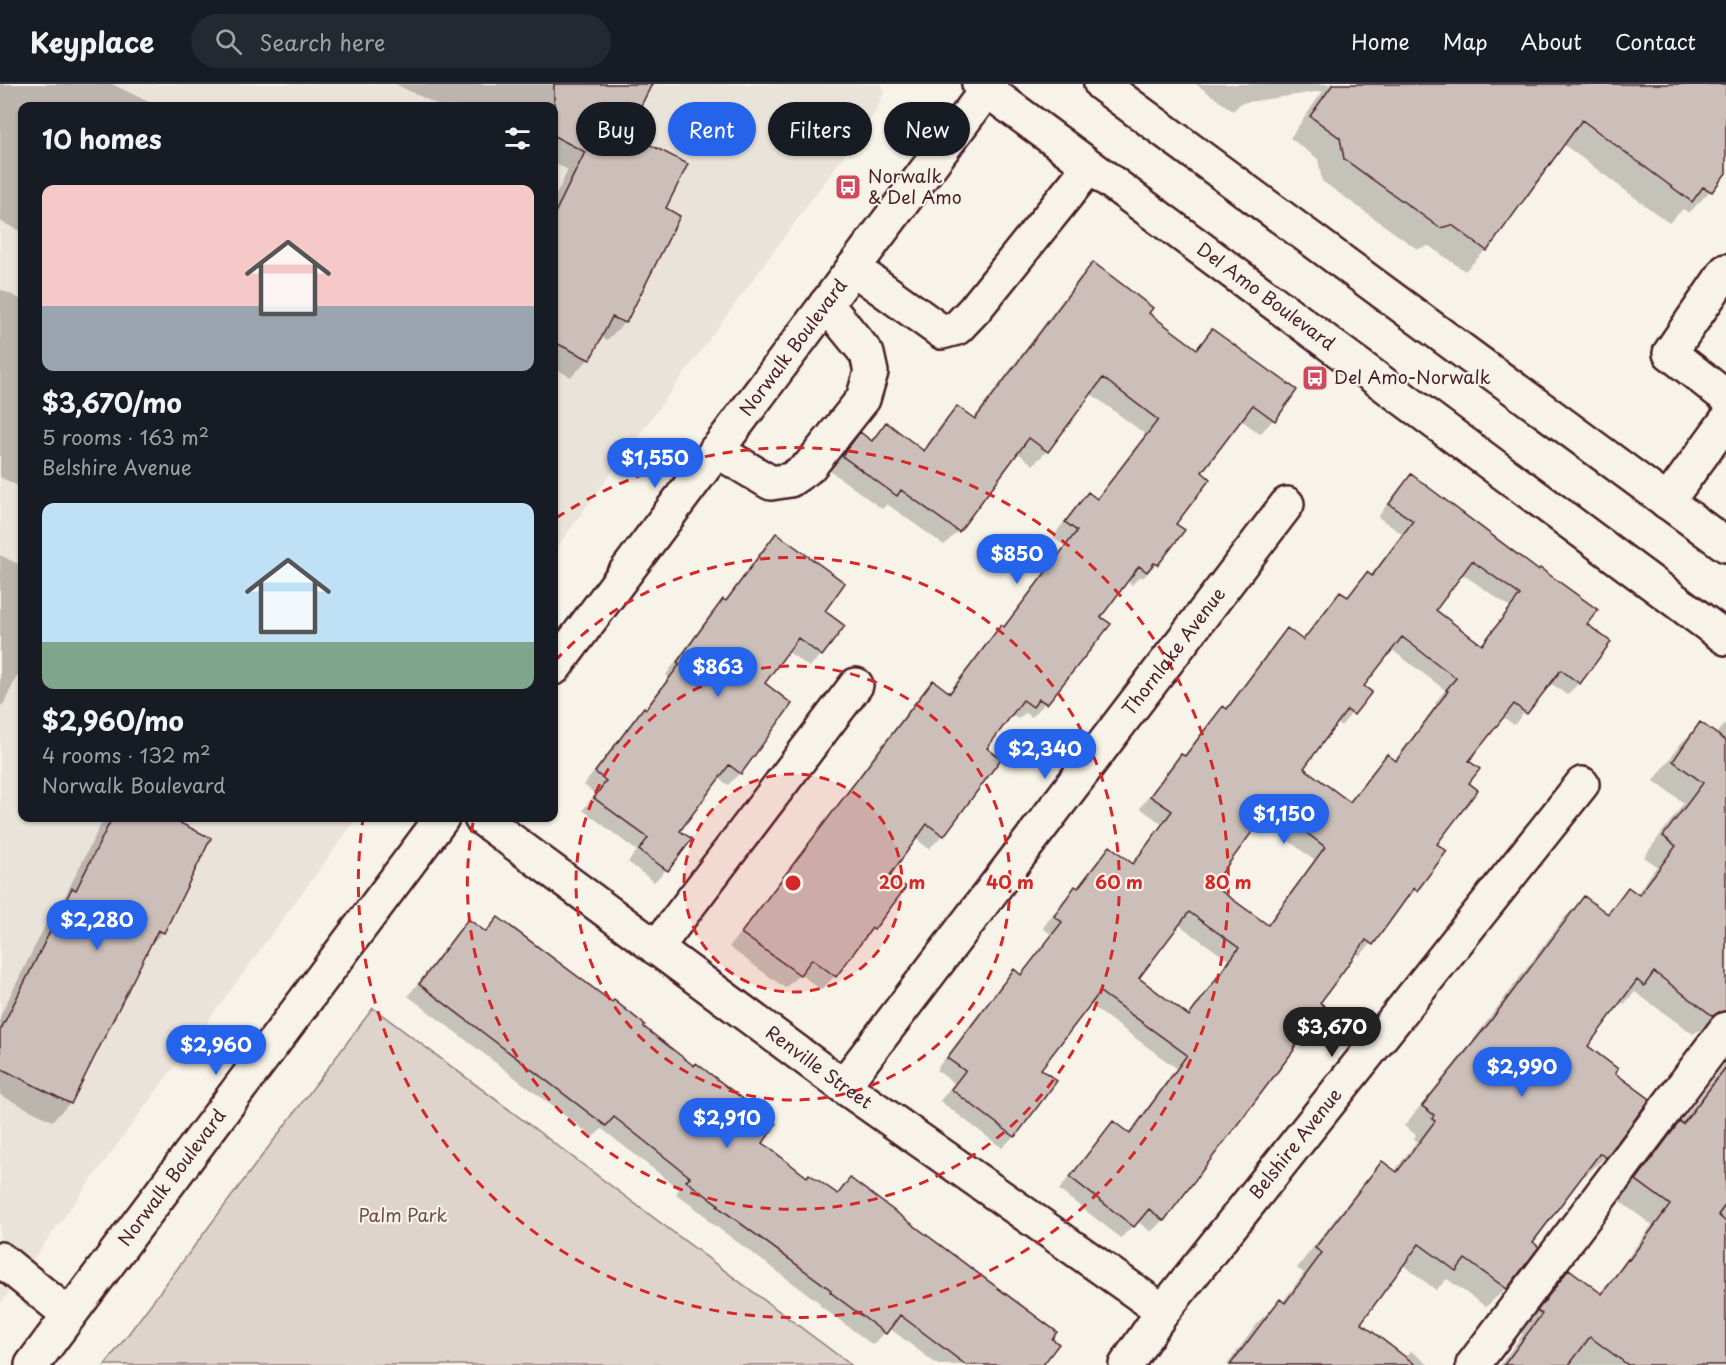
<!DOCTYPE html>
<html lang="en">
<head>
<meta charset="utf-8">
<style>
  body { margin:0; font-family:"Playpen Sans",sans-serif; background:#242831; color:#f1f3f6; height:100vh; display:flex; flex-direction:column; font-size:22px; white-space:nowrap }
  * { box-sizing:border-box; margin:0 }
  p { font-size:20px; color:#9ea1a6 }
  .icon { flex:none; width:33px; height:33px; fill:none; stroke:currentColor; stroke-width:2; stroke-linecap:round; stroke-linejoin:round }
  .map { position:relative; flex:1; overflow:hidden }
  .panel { position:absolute; left:18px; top:18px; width:540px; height:720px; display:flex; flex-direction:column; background:#171b24; border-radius:12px; box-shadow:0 2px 4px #0004 }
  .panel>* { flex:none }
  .banner { position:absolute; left:576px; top:18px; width:570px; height:54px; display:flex; gap:12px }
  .price { position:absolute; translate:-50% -51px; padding:0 14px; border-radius:21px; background:#2563eb; color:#fff; font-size:20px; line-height:39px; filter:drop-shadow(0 2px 3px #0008) }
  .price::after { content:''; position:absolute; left:50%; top:36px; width:18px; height:14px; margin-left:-9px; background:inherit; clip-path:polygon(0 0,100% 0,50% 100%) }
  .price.on { background:#222; color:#fff }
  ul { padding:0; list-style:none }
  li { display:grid; align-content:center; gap:12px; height:318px; padding:0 24px }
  li span { display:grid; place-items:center; height:186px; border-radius:12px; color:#555 }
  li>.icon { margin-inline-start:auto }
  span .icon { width:108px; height:108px; fill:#fffc; stroke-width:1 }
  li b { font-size:26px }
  h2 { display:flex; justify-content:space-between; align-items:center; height:72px; padding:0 24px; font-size:26px }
  .pill { padding:0 21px; border-radius:27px; background:#171b24; box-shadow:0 2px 4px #0004; font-size:21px; line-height:54px }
  .pill.on { background:#2563eb; color:#fff }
  header { display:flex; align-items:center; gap:36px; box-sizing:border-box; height:84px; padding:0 30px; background:#171b24; border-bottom:2px solid #363941 }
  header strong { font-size:28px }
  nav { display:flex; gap:33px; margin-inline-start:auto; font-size:21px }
  .search { width:420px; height:54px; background:#242831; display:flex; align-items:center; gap:15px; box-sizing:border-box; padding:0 21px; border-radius:33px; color:#9ea1a6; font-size:22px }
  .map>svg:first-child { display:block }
  .built { fill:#eae3da }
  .green { fill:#ded4cc; stroke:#947a7c; stroke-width:1.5 }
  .shadow { fill:#0003; fill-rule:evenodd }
  .building { fill:#ccbfb9; stroke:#4a1f2b; stroke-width:1.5; fill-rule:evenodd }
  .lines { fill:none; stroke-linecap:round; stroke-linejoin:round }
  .minor-casing { stroke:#4a1f2b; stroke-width:38 }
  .major-casing { stroke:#4a1f2b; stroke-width:38 }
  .minor { stroke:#f7f3e8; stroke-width:33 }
  .major { stroke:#f7f3e8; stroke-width:33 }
  .ring { fill:none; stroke:#d62828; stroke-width:3; stroke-dasharray:10 8 }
  .labels { text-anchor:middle; stroke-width:4.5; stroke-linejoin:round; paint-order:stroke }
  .poi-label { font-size:18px; fill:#4a1f2b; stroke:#f7f3e8; text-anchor:start }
  .street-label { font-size:18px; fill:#4a1f2b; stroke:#f7f3e8 }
  .park-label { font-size:18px; fill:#6f4c53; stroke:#f7f3e8 }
  .centre { fill:#d62828; stroke:#f7f3e8; stroke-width:3 }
  .ring-label { font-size:18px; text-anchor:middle; font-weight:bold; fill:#d62828; stroke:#f7f3e8; stroke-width:4.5; stroke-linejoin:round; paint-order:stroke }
</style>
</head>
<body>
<header>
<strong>Keyplace</strong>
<div class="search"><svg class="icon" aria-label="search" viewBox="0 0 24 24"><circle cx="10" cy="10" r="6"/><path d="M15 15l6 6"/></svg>Search here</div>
<nav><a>Home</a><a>Map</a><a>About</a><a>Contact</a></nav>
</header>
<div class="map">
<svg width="1726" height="1281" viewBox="0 0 1726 1281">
  <rect width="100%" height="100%" fill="#f7f3e8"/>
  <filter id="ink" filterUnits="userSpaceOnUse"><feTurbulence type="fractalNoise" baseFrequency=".0167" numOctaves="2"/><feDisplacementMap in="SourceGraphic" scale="12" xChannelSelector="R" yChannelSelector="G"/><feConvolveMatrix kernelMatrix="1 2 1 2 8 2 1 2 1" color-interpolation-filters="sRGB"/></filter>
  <g filter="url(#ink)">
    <!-- built -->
    <path class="built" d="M0 0H882L884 8 875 29 554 467V22H22V734H357L0 1220Z"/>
    <!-- green -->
    <path class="green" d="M373 924 851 1281H105Z"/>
    <!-- shadow -->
    <path class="shadow" d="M0 0H112L157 22H22V148L0 137Z
      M395 0H648L625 50 664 125 625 238 607 256 600 253 589 275 571 293 554 284V115L568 86 554 79V22H440Z
      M1196 0H1724L1726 2V87L1710 107 1689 129 1683 125 1669 139 1563 60 1486 166 1465 187 1429 162 1417 165 1322 97 1318 75 1290 54 1323 7 1241 19 1233 27Z
      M1093 180 1147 229 1195 265 1213 247 1295 306 1273 336 1260 350 1240 335 1200 389 1174 440 1183 446 1156 480 1143 494 1140 492 1132 501 1127 496 1099 533 1108 540 1045 619 1032 633 1025 629 1018 635 1010 630 985 664 999 675 943 751 929 765 915 754 888 791 904 803 835 892 821 906 800 890 785 904 729 863 919 612 933 598 948 609 988 557 1002 544 1064 462 1053 453 1074 424 1088 410 1095 416 1145 350 1090 309 1047 367 1033 381 1017 368 958 447 944 461 887 420 882 425 829 386 861 350 870 357 886 340 922 367 943 338 957 324 973 335 1079 194Z
      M0 205 22 216V404L0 393Z
      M1411 392 1585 541 1608 559 1579 599 1567 611 1549 598 1514 641 1502 632 1467 677V700L1435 760 1416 806 1404 818 1371 860 1359 872 1355 868 1163 1136 1151 1148 1137 1137 1121 1154 1059 1106 1102 1051 1114 1039 1128 1050 1176 984 1089 920 1039 985 1014 1052 1002 1064 940 1017 954 999 936 986 1002 899 1014 887 1020 891 1052 851 1043 844 1063 816 1076 805 1098 776 1110 764 1131 780 1162 740 1140 724 1169 684 1181 672 1183 673 1211 636 1223 624 1225 626 1275 558 1287 546 1302 557 1328 522 1340 510 1346 514 1367 490 1370 492 1402 450 1378 433 1399 404ZM1461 489 1510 523 1480 562 1434 527ZM1391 565 1445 606 1435 619 1437 620 1394 677 1387 672 1375 684 1348 719 1302 684 1336 639 1341 642 1370 608 1362 603ZM1260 735 1314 776 1266 842 1211 801ZM1178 840 1228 876 1187 933 1137 895Z
      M776 451 823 527 821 571 809 583 787 567 763 600 740 689 728 701 718 694 678 747 689 756 666 786 654 798 628 778 637 767 583 726 595 710 584 701 632 637 644 626 669 593 666 591 711 529 724 518 764 463Z
      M0 471 22 482V582L4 619 0 623Z
      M1726 639V974L1707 945 1698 947 1693 950 1635 908 1624 920 1619 917 1586 962 1613 989 1605 1073 1585 1092 1582 1090 1531 1158 1506 1204 1486 1223 1447 1195 1436 1206 1402 1180 1359 1240 1404 1274 1411 1267 1429 1281H1227L1260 1236 1280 1217 1282 1219 1304 1189 1297 1184 1363 1099 1382 1079 1394 1088 1417 1057 1414 1055 1416 1051 1404 1042 1470 960 1565 833 1584 814 1605 830 1628 805 1636 811 1657 782 1644 773 1684 719 1654 697 1681 659 1701 640 1715 651Z
      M104 734H167L209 755 163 848 147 864 70 1019 52 1037 0 1011V932L54 824 65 812Z
      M499 835 642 943 761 1059 807 1094 836 1111 850 1096 1050 1255 1043 1279 1046 1281H938L889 1244 873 1261 819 1221 820 1219 706 1135 708 1134 676 1110 679 1105 602 1045 593 1053 408 912 456 849 468 837 485 849Z
      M1726 978V1281H1500L1523 1250 1519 1247 1549 1207 1569 1187 1599 1210 1617 1188 1652 1141 1618 1116 1661 1059 1680 1039Z"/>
    <!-- building -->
    <path class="building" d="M554 0H652L627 49 688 80 666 124 680 132 626 239 612 233 590 276 554 258V131L585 68 554 52Z
      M1333 0H1726V89L1712 108 1703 103 1692 118 1582 36 1487 167 1452 141 1440 144 1344 75 1340 54 1310 32Z
      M1093 178 1153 224 1149 229 1197 265 1212 245 1297 306 1275 337 1253 321 1202 388 1210 395 1176 440 1185 446 1158 481 1154 479 1147 488 1139 482 1101 533 1111 540 1047 620 1039 615 1033 623 1023 616 987 664 1001 675 944 752 927 740 890 791 906 803 874 846 872 844 836 893 812 875 800 891 741 849 933 596 950 609 1001 541 1004 543 1077 447 1065 438 1088 408 1097 415 1158 336 1103 294 1048 368 1029 354 959 448 901 406 897 412 842 372 860 348 872 357 886 338 924 367 957 322 975 335Z
      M1411 390 1538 486 1540 484 1598 526 1587 540 1611 558 1580 600 1561 586 1527 630 1514 620 1469 677 1480 685 1469 699 1478 706 1437 760 1447 767 1417 807 1414 804 1373 861 1366 856 1320 919 1325 922 1293 965 1294 966 1164 1137 1149 1125 1134 1143 1070 1093 1113 1037 1130 1050 1187 971 1100 908 1041 985 1057 997 1015 1053 951 1005 965 987 947 974 1014 885 1021 891 1062 838 1054 832 1075 802 1078 804 1110 762 1133 780 1172 727 1150 712 1181 670 1185 672 1223 622 1227 625 1287 544 1303 556 1340 508 1348 513 1367 488 1372 492 1413 437 1389 420ZM1472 477 1520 511 1482 561 1436 526ZM1402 553 1456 594 1446 606 1448 607 1396 677 1387 670 1350 718 1304 684 1347 626 1354 631 1372 608 1364 602ZM1271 722 1325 763 1268 841 1213 801ZM1189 828 1239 864 1189 932 1139 894Z
      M776 449 845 499 825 527 845 542 822 572 798 554 765 599 792 620 741 690 729 681 680 747 692 755 668 787 639 766 648 754 594 714 606 697 595 688 644 623 646 625 680 580 677 578 723 515 726 517Z
      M1700 638 1726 657V927L1719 928 1713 932 1654 888 1644 902 1637 896 1588 962 1618 985 1615 989 1650 1015 1606 1074 1600 1069 1533 1158 1539 1163 1507 1205 1465 1175 1456 1187 1419 1160 1361 1239 1416 1281H1230L1280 1215 1285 1219 1322 1169 1315 1164 1382 1077 1397 1088 1435 1037 1432 1035 1434 1031 1422 1022 1489 939 1584 812 1608 830 1628 803 1639 811 1676 762 1663 752 1703 699 1673 677Z
      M112 734H170L211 754 164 849 158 846 71 1020 0 984V947L72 804 76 806Z
      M498 833 612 918 614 916 645 941 644 943 694 982 696 979 776 1040 763 1059 807 1093 809 1090 838 1110 850 1094 1057 1248 1052 1255 1059 1260 1043 1281H966L900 1231 886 1250 830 1208 831 1206 717 1122 719 1121 686 1097 690 1093 614 1033 606 1042 419 900 468 835 486 848Z
      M1726 983V1120L1718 1131 1726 1138V1281H1628L1590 1253 1569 1281H1504L1542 1230 1537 1227 1569 1185 1602 1210 1628 1175 1629 1176 1670 1121 1636 1096 1680 1037 1683 1040Z"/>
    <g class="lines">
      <!-- minor casing -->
      <g class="minor-casing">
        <g id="minor">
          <path d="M853 184 942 248 957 244 975 225 1089 83"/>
          <path d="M1726 187 1670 269 1726 313"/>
          <path d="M716 366 771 399 790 396 809 383 863 315 871 288 867 270 826 220"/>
          <path d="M1667 418 1726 337"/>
          <path id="s1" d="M481 734 843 1002 1163 1227"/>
          <path d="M656 864 856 601"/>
          <path id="s2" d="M843 1002 1287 420"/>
          <path d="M0 1175 69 1231"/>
          <path id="s3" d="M1126 1281 1163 1227 1582 700"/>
          <path d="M1473 1281 1726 945"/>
        </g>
      </g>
      <!-- major casing -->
      <g class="major-casing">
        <g id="major">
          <path id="s4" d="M979 0 1726 554"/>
          <path d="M1101 0 1726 461"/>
          <path id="s5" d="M554 584 991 0"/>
          <path id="s6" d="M32 1281 442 734"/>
        </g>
      </g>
      <!-- minor -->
      <use href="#minor" class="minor"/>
      <!-- major -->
      <use href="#major" class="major"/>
    </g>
  </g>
  <!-- distance rings -->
  <circle cx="793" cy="799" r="109" fill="#d62828" fill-opacity=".12"/>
  <g class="ring">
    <circle cx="793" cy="799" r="109"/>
    <circle cx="793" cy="799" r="217"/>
    <path d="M555 577A326 326 0 1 1 474 734"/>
    <path d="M556 434A435 435 0 1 1 363 735"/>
  </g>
  <!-- icons -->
  <defs>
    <g id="bus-square" transform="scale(1.35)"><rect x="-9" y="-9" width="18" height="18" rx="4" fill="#d1495b" stroke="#f7f3e8"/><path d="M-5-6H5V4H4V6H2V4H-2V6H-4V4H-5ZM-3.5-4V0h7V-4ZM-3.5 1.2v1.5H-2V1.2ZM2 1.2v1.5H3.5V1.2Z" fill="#fff"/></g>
  </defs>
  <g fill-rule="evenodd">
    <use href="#bus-square" x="848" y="103"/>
    <use href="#bus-square" x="1315" y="294"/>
  </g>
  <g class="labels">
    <!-- poi labels -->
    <g class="poi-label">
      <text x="868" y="99">Norwalk<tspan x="868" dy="21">&amp; Del Amo</tspan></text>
      <text x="1334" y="300">Del Amo-Norwalk</text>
    </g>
    <!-- street labels -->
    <g class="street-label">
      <text dy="6" stroke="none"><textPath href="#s4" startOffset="357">Del Amo Boulevard</textPath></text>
      <text dy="6" stroke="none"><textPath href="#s5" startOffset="400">Norwalk Boulevard</textPath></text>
      <text dy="6" stroke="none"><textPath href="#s2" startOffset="546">Thornlake Avenue</textPath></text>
      <text dy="6" stroke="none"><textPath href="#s1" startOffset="420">Renville Street</textPath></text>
      <text dy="6" stroke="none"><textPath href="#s3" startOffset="279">Belshire Avenue</textPath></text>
      <text dy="6" stroke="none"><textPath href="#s6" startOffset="234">Norwalk Boulevard</textPath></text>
    </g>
    <!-- park labels -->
    <g class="park-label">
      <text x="403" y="1138">Palm Park</text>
    </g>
  </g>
  <circle cx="793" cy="799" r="9" class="centre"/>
  <g class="ring-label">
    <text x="902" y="805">20 m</text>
    <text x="1010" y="805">40 m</text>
    <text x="1119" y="805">60 m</text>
    <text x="1228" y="805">80 m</text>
  </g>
</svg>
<b class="price" style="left:655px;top:405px">$1,550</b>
<b class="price" style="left:1017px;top:501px">$850</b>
<b class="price" style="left:718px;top:614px">$863</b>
<b class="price" style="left:1045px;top:696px">$2,340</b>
<b class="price" style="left:1284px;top:761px">$1,150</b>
<b class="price" style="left:97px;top:867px">$2,280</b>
<b class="price on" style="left:1332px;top:974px">$3,670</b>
<b class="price" style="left:216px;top:992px">$2,960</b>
<b class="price" style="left:1522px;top:1014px">$2,990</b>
<b class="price" style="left:727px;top:1065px">$2,910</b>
<div class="banner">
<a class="pill">Buy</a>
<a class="pill on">Rent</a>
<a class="pill">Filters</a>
<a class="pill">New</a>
</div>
<section class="panel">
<h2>10 homes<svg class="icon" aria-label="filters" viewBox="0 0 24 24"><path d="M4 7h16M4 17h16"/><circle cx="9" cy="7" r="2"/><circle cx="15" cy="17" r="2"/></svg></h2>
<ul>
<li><span style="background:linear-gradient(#f6c9c9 65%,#9aa5b1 0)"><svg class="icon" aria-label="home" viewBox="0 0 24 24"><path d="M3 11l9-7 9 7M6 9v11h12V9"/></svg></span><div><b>$3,670/mo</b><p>5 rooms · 163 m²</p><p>Belshire Avenue</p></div></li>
<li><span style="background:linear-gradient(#bfe0f5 75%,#7fa58c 0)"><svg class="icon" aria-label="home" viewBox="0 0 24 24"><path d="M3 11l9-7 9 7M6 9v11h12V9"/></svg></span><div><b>$2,960/mo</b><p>4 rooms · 132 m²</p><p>Norwalk Boulevard</p></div></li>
</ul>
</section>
</div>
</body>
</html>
